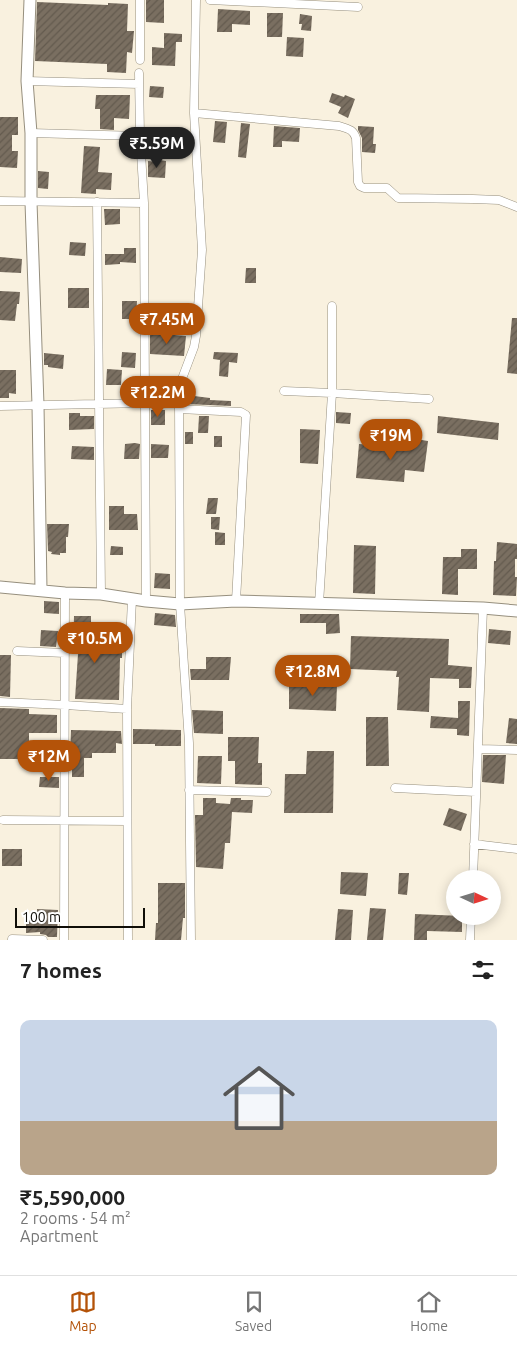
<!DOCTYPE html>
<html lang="en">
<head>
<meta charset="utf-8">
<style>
  body { margin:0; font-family:Ubuntu,sans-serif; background:#f2f2f2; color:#222; height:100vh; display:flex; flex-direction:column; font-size:19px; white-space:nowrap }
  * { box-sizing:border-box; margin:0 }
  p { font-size:16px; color:#767676 }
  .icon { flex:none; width:28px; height:28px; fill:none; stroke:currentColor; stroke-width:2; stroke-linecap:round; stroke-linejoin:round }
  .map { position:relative; height:940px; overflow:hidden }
  .sheet { display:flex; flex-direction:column; background:#fff; flex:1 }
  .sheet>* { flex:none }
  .needle { width:32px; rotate:94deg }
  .tools { position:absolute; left:446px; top:870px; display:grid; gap:10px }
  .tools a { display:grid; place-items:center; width:55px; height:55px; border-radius:50%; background:#fff; box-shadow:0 2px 12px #0003; font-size:25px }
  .scale { position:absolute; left:15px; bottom:12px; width:130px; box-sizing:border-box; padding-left:5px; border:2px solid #100e08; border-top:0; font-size:14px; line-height:18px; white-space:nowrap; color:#100e08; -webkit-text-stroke:4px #fff; paint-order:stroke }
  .price { position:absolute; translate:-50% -42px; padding:0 11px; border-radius:18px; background:#b45309; color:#fff; font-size:16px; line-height:32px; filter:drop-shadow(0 1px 2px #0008) }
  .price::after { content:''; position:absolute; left:50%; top:30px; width:15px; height:11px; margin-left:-8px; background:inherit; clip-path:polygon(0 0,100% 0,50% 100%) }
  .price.current { background:#222; color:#fff }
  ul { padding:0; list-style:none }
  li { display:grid; align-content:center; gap:10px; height:265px; padding:0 20px }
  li+li { border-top:1px solid #e0e0e0 }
  li span { display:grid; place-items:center; height:155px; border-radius:10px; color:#555 }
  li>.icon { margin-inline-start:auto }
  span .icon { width:90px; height:90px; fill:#fffc; stroke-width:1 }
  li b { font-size:21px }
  h2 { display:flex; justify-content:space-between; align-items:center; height:60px; padding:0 20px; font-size:21px }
  .dock { display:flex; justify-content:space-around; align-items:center; height:70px; border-top:1px solid #e0e0e0; background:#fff; font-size:14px; color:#767676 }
  .dock a { display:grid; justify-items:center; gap:2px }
  .dock .current { color:#b45309 }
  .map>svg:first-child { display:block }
  .building { fill:url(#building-hatch) }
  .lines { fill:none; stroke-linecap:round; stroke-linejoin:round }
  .street-casing { stroke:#968f7e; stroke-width:9 }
  .secondary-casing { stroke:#968f7e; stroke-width:13 }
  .street { stroke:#fff; stroke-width:8 }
  .secondary { stroke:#fff; stroke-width:11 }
</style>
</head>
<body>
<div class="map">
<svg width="517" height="940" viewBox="0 0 517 940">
  <defs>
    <pattern id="building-hatch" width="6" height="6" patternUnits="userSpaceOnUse" patternTransform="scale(1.25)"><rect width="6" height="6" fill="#7a6f61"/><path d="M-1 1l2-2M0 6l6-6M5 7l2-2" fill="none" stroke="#635a4e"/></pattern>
  </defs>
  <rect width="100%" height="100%" fill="#f9f1df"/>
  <!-- building -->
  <path class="building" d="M146 0H164V23L146 22Z
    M37 2 108 5V3L128 4 127 31H134L132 53 127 52 126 73 107 72V64L35 61Z
    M218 9 250 11V25L232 24V32H217Z
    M267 13H283L282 37H267Z
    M300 14 312 16 311 31 301 30 302 24H299Z
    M164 33 182 34V42H176L175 66 152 65V47L164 48Z
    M287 37 304 38 303 57 286 56Z
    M150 86 164 87 163 98 149 97Z
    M332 93 344 97 345 95 355 99 348 118 338 113 341 107 329 102Z
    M96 95H130L129 119 114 118V130L100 129V109H95Z
    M0 117H18V135H12V151H18L17 168 0 167Z
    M215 121 227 122 225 143 213 142Z
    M241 123 250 124 246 158 238 157Z
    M274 126 300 128 299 142 282 141V147H273Z
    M358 126 374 127 373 144H376L375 153 362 152V138L358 130Z
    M84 146 100 147 98 172 112 173 111 190 96 189V194L81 193Z
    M159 160 166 161 165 178 148 177V161L158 162Z
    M38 171 49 172 48 189 38 188Z
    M104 209H120V224L105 225Z
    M70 242 86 243 85 256 69 255Z
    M124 248H136V263L120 262V264L105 265V254H124Z
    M0 257 22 259 21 273 0 272Z
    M246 268H256V283H245Z
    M68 288H89V308H68Z
    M0 291 20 292 19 304H17L15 321 0 320Z
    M122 301H137L136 319H122Z
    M512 318H517V374L507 373Z
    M150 333 186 336 184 356 150 354Z
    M122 352 136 353 135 368 121 367Z
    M214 352 238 353 237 363 229 362 228 377 219 376 220 360 213 359Z
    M44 353 64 355 63 369 48 367V365H44Z
    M107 369 122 370 121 385H106Z
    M0 370H16V394L9 393V398H0Z
    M194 396 210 398V400L231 401V406L185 404V397H194Z
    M151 410H165V425H151Z
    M336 412 351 413 350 424 336 423Z
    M69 413H80V416H94V429L69 430Z
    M199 416H209L208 433H198Z
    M438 416 499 423 498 440 437 433Z
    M300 429 320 430 318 464 300 463Z
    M185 432H193V444H185Z
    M214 436H222V447H214Z
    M415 439 428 441 424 472 405 470 404 482 356 478 359 444 413 448Z
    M135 443 140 444 139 459H124L125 444Z
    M151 444 169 445 168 458H151Z
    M72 446 94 447V460L71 459Z
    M208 498H218L216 514H206Z
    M109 506H124V514H137L138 530H109Z
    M211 517H220L219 530 211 529Z
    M47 524H69L68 537H66V553H60V555L51 554 52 552 48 551Z
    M215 532 225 533V545H215Z
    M497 542 517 544V559H515V577H517L516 596 493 595 494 561H496Z
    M354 545 376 546 375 594 353 593Z
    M111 546 123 547V555H110Z
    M461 549H477V569H458V595L442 594 443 557H461Z
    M155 573 170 574V589L154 588Z
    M44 601 59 602V614L44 613Z
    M155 613 175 615 176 627 154 625Z
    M300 614H339L340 633 326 634V623H300Z
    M74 616H91V643L122 644V658H120L119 700 75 699 78 654H73Z
    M489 629 511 631 510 645 488 643Z
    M41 630 58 631 56 647 40 646Z
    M351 636 449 639 448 665 472 667 471 688H459V679L430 678 429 712 397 710 399 677H396L397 671 350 669Z
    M0 655H11L10 697 0 696Z
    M206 657H231L229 680H191L190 669H206Z
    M290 657 322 658V669H290Z
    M289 683 337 685 336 711 289 709Z
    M458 701H470L469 736 457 735V729L430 728 431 716 458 718Z
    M0 708 29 709V714L57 715V733H29V759H0Z
    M192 710 223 711V734L194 733Z
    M366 717H388L389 766H366Z
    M509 718 517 719V744L506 743Z
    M133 729 181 730V746H155V744H133Z
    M71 730 121 731 122 744 116 743V753H92V758H84V777H72V757H70Z
    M228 737H259L258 763H262V785L235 784V761H228Z
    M307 751H334L333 813H284L285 774H306Z
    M483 755H506L504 784 482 782Z
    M198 756H222L221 784 197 783Z
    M40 777H59V788L39 787Z
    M203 798H216V803L230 804 231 798H241V800H253L252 813 232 812 230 843H225L223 869 196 867 195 815H203Z
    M449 808 467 814 461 831 443 825Z
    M2 849H22V866H2Z
    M341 872 368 873 366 896 340 894Z
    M399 873H409L407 895 398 894Z
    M158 883H185V918H183L181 940H155L156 923H158Z
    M370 908 386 909 383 940H367Z
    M37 909 58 910 57 937H48L46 935 40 934V932L26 933V919H37Z
    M338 909 353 910 351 940H335Z
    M415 914 462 916V932L427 931V940H414Z"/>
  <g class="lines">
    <!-- street casing -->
    <g class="street-casing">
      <path id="street" d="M140 0V60
        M210 0 358 7
        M139 73 140 136 144 203 146 601
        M27 81 139 84
        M194 113 339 126C348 129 353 129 356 138L358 182 360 186 364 188H387L398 198 473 199 499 200 517 207
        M31 133 140 136
        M0 201 144 203
        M97 202 101 594
        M284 391 332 393V306
        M0 406 145 403
        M179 409 241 412 246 415 236 601
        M319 604 332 393 429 399
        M17 651 65 653
        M0 702 65 705 127 709
        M478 749 517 750
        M395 788 476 792
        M189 790 267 792
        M3 820 127 821
        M474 844 517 849
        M473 879 483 608
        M12 940V939L43 940
        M64 940 65 593
        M128 940 127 709 132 599
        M191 940 189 743 180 604 179 404 180 384 194 347 196 336 202 250 194 113 196 0
        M470 940 471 916"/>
    </g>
    <!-- secondary casing -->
    <g class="secondary-casing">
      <path id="secondary" d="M30 0 27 81 31 133V202L38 405 41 590
        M0 587 65 593 101 594 146 601 180 604 236 601 483 608 517 611"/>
    </g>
    <!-- street -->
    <use href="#street" class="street"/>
    <!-- secondary -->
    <use href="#secondary" class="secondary"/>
  </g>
</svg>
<div class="tools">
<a><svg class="needle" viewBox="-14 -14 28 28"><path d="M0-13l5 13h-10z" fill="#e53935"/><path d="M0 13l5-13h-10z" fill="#767676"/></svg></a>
</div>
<div class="scale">100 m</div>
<b class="price current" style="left:157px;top:169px">₹5.59M</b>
<b class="price" style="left:167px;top:345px">₹7.45M</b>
<b class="price" style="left:158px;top:418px">₹12.2M</b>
<b class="price" style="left:391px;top:461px">₹19M</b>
<b class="price" style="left:95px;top:664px">₹10.5M</b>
<b class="price" style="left:313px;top:697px">₹12.8M</b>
<b class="price" style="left:49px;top:782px">₹12M</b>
</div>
<section class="sheet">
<h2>7 homes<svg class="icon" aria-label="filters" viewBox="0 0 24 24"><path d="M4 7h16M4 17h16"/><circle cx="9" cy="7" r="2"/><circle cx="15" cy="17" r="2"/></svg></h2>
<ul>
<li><span style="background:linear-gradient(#c9d6e8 65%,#b9a48a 0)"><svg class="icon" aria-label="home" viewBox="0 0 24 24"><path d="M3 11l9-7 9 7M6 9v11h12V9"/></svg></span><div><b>₹5,590,000</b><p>2 rooms · 54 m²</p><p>Apartment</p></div></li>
</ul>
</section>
<nav class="dock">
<a class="current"><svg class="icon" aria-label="map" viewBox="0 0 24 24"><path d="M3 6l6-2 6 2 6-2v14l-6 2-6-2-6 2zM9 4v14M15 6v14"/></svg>Map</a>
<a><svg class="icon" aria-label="saved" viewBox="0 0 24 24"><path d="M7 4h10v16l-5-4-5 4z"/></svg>Saved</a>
<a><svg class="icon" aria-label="home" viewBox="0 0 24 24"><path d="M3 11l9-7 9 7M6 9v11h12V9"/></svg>Home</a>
</nav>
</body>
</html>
